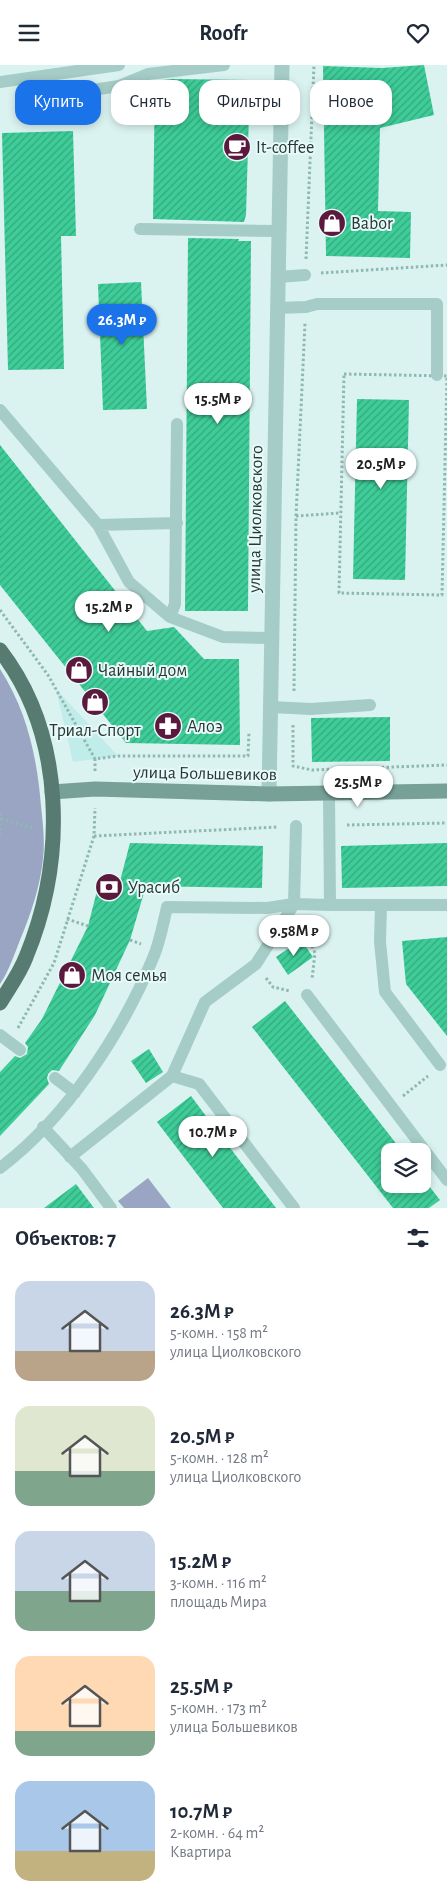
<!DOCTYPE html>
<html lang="ru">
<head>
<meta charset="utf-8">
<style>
  body { margin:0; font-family:"Alegreya Sans",sans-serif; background:#f2f2f3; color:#1f2937; height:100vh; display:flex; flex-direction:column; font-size:19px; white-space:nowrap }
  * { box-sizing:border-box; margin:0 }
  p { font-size:16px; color:#747a83 }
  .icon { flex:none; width:28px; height:28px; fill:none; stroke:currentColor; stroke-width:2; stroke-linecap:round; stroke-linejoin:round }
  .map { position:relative; height:1143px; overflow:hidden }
  .details { display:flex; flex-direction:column; background:#fff; flex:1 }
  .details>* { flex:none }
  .banner { position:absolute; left:15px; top:15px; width:418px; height:45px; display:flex; gap:10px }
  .tools { position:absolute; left:381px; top:1078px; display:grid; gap:10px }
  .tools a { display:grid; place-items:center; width:50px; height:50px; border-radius:10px; background:#fff; box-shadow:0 2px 8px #0003; font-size:25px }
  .price { position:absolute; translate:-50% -42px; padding:0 11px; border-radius:18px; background:#fff; color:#222; font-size:16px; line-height:32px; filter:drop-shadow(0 1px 2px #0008) }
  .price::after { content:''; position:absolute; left:50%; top:30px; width:15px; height:11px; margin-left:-8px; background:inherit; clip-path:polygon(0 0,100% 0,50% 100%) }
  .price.active { background:#1a73e8; color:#fff }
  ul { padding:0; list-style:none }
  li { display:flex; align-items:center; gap:15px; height:125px; padding:0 15px }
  li span { display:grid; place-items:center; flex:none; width:140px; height:100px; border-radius:15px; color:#555 }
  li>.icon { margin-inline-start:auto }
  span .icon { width:60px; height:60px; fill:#fffc; stroke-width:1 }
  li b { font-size:21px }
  h2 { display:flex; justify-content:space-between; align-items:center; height:60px; padding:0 15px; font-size:21px }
  .chip { padding:0 18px; border-radius:15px; background:#fff; box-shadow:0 2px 8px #0003; font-size:18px; line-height:45px }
  .chip.active { background:#1a73e8; color:#fff }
  header { display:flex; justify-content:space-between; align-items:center; height:65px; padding:0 15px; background:#fff; font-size:22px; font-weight:700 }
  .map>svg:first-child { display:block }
  .park { fill:#99a5c3 }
  .plaza { fill:#c0ecea }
  .building { fill:url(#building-hatch) }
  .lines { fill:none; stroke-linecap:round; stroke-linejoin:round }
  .path { stroke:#8fb8b1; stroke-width:3; stroke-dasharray:2.5 2.5; stroke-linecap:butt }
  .lane { stroke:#a5ccc6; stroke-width:12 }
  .street { stroke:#a5ccc6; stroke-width:15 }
  .secondary { stroke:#77a096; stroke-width:15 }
  .primary { stroke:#577a71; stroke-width:15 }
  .labels { text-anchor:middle; stroke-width:4; stroke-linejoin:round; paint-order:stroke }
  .poi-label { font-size:18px; fill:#273733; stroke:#e7faf9; text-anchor:start }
  .street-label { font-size:18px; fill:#273733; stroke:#e7faf9 }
</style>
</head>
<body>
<header><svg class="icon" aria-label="menu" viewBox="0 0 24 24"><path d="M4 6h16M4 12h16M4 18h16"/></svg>Roofr<svg class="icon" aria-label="heart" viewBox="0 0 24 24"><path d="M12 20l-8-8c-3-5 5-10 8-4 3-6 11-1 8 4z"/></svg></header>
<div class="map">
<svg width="447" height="1143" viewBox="0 0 447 1143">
  <defs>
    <pattern id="building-hatch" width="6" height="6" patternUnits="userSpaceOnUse" patternTransform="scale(1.25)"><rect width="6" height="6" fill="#3ecd99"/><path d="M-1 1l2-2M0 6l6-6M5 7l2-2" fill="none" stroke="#34a77d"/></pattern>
  </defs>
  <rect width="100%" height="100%" fill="#daf3f1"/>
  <!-- park -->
  <path class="park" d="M0 604C27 646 37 692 41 741 43 759 45 777 43 794 40 822 31 849 20 875 14 890 9 906 0 919Z
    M148 1113 171 1143H124L118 1136Z"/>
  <!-- plaza -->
  <path class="plaza" d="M56 624 118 691 73 697Z"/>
  <!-- building -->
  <path class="building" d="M424 0 434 50 380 63 378 146 411 147 410 193 326 191 323 1 382 3Z
    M172 14 250 15 246 150 244 157 153 154 155 16Z
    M73 66 76 171H61L64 304 8 305 2 68Z
    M188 173 239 174 238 176H251L248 546H185Z
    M141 217 147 344 103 345 98 219Z
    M357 334 409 335 405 515 353 514Z
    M0 380 147 566 174 562 204 594H239L240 680 126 678 0 520Z
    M390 652V696L312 697 311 653Z
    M130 778 263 781 262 823 146 821 130 875 95 950 59 1006 52 1005 48 1009 47 1013 49 1019 0 1071V1007L15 991 20 993 27 989 28 982 25 978 42 954 88 861 100 814 120 816Z
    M447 778V821L342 823 341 781Z
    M447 872V971L406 919 402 876Z
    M301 875 313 892 288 910 276 892Z
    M285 936 402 1086H390V1119H422V1112L440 1135 429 1143H393L252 962Z
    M149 984 163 1007 146 1018 131 996Z
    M191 1031 221 1071 276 1143H223L157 1057Z
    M76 1119 94 1143H44Z"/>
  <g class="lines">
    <!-- path -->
    <path class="path" d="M306 194 314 0
      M321 208 447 200
      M344 309 447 311 442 530 339 528Z
      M296 451 340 448
      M0 545 48 610 95 694 118 691H248L249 667
      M294 626 296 451 305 258
      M293 660V701L312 705 447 700
      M95 706V694
      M0 748V772
      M1 754 34 763
      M347 760 447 758
      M94 771 278 762
      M67 854 88 861
      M302 858 315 888 312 914
      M130 875 141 879
      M266 913 273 922 290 926
      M18 963 54 898 94 771 95 743
      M403 1031 428 1011"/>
    <!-- lane -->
    <path class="lane" d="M0 17 119 0
      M32 34 119 21 148 9 224 0
      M140 164 279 166
      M278 212 305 210
      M277 243 306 242 317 239H437V310
      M0 345 98 460 129 517 170 552 223 572 272 573
      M98 460 177 458
      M170 552 175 539 177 359
      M271 642 311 644 370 640
      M329 728 330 840H447
      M381 840 380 877 385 927 440 1000
      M307 930 447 1115
      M0 970 20 985
      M172 1011 199 1019 294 1143
      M55 1013 75 1028
      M43 1062 82 1104 111 1143
      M70 1092 172 1011 205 937 256 899 294 839 296 761
      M0 1103C66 1053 121 970 153 893 160 877 163 859 167 842L267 843 294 839 330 840"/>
    <!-- street -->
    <path class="street" d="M269 729 282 0"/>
    <!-- secondary -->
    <path class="secondary" d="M52 727 95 724 269 729 447 726"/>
    <!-- primary -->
    <path class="primary" d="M0 585C66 671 66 795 26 892 20 908 9 923 0 938"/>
  </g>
  <!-- icons -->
  <defs>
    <g id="cafe-disc" transform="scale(1.4375)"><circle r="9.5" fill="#5b1a3d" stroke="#e7faf9"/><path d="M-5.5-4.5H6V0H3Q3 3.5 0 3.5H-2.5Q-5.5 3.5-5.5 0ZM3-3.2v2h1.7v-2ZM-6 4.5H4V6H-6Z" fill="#fff"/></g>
    <g id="shop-disc" transform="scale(1.4375)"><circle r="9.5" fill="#5b1a3d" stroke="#e7faf9"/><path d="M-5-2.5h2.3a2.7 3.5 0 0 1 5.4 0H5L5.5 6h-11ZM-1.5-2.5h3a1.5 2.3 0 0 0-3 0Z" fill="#fff"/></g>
    <g id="pharmacy-disc" transform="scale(1.4375)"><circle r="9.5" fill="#5b1a3d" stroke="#e7faf9"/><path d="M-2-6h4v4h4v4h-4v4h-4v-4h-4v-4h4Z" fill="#fff"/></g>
    <g id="bank-disc" transform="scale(1.4375)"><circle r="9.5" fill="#5b1a3d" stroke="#e7faf9"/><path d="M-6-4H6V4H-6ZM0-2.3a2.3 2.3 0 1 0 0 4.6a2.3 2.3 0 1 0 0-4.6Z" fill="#fff"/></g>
  </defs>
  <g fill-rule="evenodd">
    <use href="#cafe-disc" x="237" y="82"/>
    <use href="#shop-disc" x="332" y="158"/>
    <use href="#shop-disc" x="79" y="605"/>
    <use href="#shop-disc" x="95" y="637"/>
    <use href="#pharmacy-disc" x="168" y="661"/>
    <use href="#bank-disc" x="109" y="822"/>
    <use href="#shop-disc" x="72" y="910"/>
  </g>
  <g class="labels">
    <!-- poi labels -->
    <g class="poi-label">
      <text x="256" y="88">It-coffee</text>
      <text x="351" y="164">Babor</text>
      <text x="98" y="611">Чайный дом</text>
      <text x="187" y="667">Алоэ</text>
      <text x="95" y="671" text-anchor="middle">Триал-Спорт</text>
      <text x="128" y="828">Урасиб</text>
      <text x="91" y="916">Моя семья</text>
    </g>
    <!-- street labels -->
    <g class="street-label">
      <text transform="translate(255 454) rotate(-89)" y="6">улица Циолковского</text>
      <text transform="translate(205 708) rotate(1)" y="6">улица Большевиков</text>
    </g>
  </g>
</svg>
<div class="tools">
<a><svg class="icon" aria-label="layers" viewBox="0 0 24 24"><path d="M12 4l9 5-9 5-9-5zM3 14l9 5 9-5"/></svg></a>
</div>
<b class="price active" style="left:122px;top:281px">26.3M ₽</b>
<b class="price" style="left:218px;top:360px">15.5M ₽</b>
<b class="price" style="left:381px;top:425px">20.5M ₽</b>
<b class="price" style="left:109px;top:568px">15.2M ₽</b>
<b class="price" style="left:358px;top:743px">25.5M ₽</b>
<b class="price" style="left:294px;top:892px">9.58M ₽</b>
<b class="price" style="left:213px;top:1093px">10.7M ₽</b>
<div class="banner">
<a class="chip active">Купить</a>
<a class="chip">Снять</a>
<a class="chip">Фильтры</a>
<a class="chip">Новое</a>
</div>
</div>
<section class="details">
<h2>Объектов: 7<svg class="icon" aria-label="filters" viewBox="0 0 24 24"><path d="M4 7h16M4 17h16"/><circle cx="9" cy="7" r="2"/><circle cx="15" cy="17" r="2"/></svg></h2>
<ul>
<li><span style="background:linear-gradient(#c9d6e8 70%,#b9a48a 0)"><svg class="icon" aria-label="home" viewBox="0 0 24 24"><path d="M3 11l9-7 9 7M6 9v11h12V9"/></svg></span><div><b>26.3M ₽</b><p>5-комн. · 158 m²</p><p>улица Циолковского</p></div></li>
<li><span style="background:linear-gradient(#dfe7d0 65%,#7fa58c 0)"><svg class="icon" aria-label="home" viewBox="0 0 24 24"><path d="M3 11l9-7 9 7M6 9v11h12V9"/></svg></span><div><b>20.5M ₽</b><p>5-комн. · 128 m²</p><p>улица Циолковского</p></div></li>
<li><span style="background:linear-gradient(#c9d6e8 60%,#7fa58c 0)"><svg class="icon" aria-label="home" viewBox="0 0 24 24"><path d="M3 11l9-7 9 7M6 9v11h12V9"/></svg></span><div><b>15.2M ₽</b><p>3-комн. · 116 m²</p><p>площадь Мира</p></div></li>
<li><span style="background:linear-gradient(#ffd9b3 75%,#7fa58c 0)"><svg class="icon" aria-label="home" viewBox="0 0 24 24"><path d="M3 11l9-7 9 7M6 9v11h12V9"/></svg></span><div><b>25.5M ₽</b><p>5-комн. · 173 m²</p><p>улица Большевиков</p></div></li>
<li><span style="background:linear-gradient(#a9c7e8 70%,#c2b280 0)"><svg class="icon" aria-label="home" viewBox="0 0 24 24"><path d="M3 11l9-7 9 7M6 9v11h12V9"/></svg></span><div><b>10.7M ₽</b><p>2-комн. · 64 m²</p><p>Квартира</p></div></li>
</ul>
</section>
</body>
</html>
